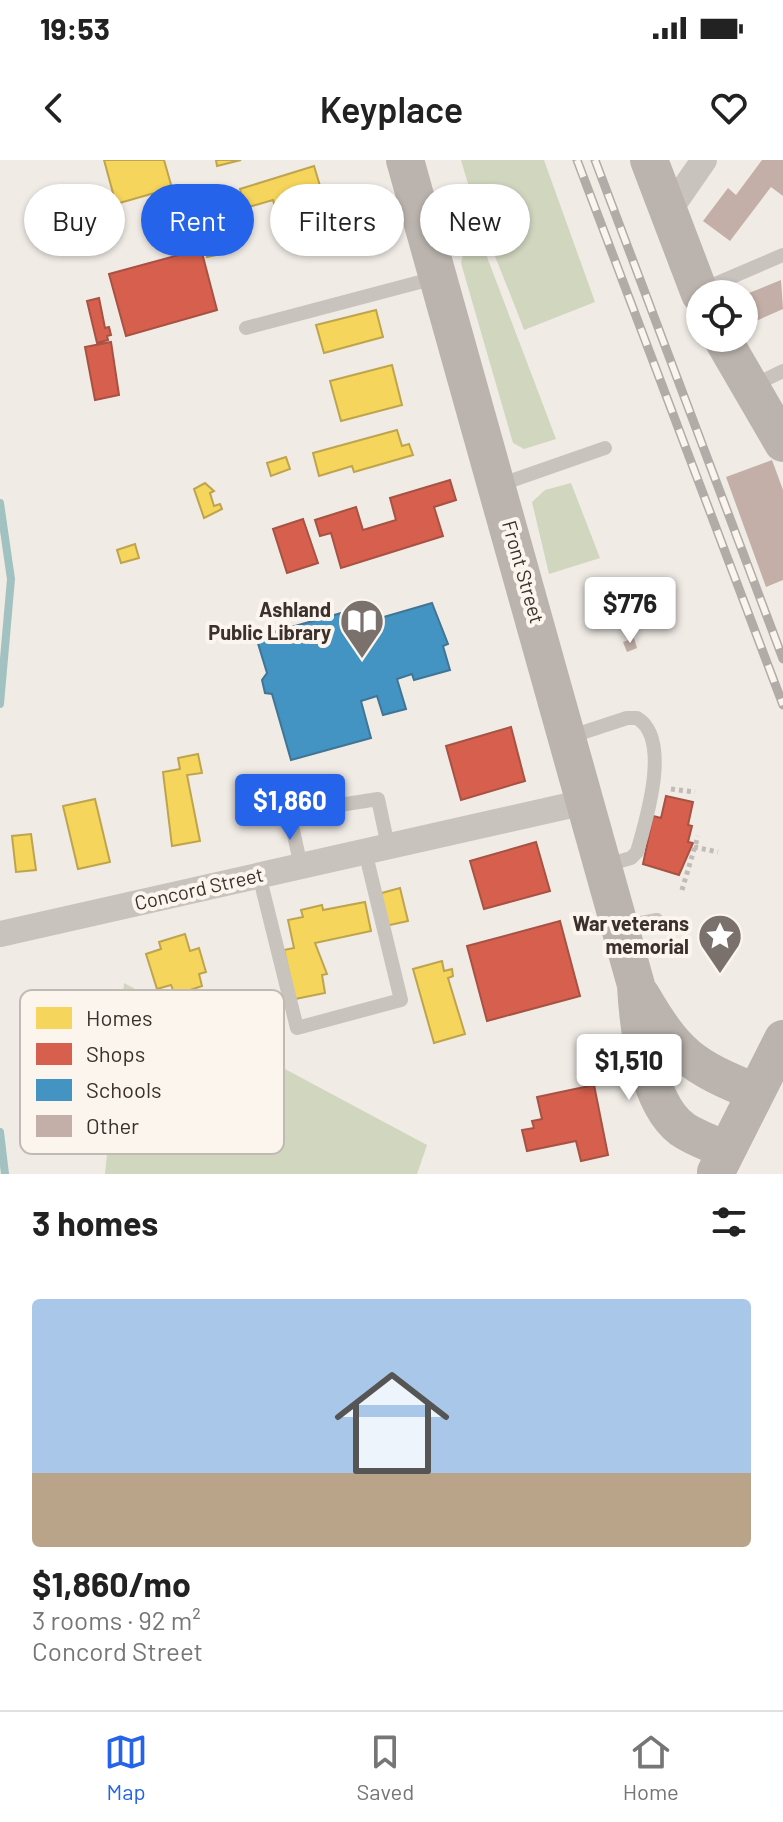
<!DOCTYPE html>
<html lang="en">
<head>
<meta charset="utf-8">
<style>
  body { margin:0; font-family:Barlow,sans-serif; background:#f6f6f6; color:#222; height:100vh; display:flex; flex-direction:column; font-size:30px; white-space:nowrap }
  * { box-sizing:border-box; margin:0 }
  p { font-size:26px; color:#767676 }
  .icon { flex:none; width:44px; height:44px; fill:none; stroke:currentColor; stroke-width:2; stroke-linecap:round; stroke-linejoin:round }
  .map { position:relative; height:1014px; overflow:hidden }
  .sheet { display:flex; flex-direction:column; background:#fff; flex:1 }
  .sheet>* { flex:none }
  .hud { position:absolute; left:24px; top:24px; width:736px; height:72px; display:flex; gap:16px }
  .buttons { position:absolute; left:686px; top:120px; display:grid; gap:16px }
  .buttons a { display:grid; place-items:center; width:72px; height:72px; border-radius:50%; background:#fff; box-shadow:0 2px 6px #0004; font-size:40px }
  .price { position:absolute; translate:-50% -68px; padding:0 18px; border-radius:8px; background:#fff; color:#222; font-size:26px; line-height:52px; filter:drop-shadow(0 2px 4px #0008) }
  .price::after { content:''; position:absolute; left:50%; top:48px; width:24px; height:18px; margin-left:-12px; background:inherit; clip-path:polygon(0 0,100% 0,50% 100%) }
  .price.current { background:#2563eb; color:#fff }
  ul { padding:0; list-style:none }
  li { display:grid; align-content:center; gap:16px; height:424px; padding:0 32px }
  li span { display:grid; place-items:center; height:248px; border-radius:8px; color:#555 }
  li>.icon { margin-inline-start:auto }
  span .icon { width:144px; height:144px; fill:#fffc; stroke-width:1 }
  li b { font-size:34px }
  h2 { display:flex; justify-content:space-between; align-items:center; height:96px; padding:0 32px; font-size:34px }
  .chip { padding:0 28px; border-radius:36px; background:#fff; box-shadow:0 2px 6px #0004; font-size:28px; line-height:72px }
  .chip.current { background:#2563eb; color:#fff }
  .status { display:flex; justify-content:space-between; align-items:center; height:56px; padding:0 40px; background:#fff; direction:ltr }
  .status svg { height:22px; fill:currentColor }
  header { display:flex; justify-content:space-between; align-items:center; height:104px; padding:0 32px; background:#fff; font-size:36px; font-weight:600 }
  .dock { display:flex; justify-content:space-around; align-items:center; height:112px; border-top:2px solid #e0e0e0; background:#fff; font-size:22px; color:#767676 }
  .dock a { display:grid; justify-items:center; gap:4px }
  .dock .current { color:#2563eb }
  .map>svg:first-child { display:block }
  .green { fill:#d1d6bf }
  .homes { fill:#f6d55c; stroke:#bea44d; stroke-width:2 }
  .shops { fill:#d6604d; stroke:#a85243; stroke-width:2 }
  .schools { fill:#4393c3; stroke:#417595; stroke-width:2 }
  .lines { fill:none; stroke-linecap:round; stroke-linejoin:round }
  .stream { stroke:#a1c2c1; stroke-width:8 }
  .building { fill:#c3afa7 }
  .path { stroke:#c2bbb6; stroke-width:5; stroke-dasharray:4 4; stroke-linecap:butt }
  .lane { stroke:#c9c3be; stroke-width:14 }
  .street { stroke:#c9c3be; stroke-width:26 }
  .secondary { stroke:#bab3ae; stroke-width:38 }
  .rail-casing { stroke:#b1aca8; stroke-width:9 }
  .rail { stroke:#fbf5ee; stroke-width:6; stroke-dasharray:18; stroke-linecap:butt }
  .labels { text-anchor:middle; stroke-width:8; stroke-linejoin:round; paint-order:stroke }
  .street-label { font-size:20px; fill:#3b302b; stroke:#fbf5ee }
  .poi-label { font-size:20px; font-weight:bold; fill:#3b302b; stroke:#fbf5ee; text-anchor:end }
  .key { fill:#fbf5ee; stroke:#c1bab4; stroke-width:2 }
  .key-label { font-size:22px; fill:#3b302b }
</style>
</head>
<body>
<div class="status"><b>19:53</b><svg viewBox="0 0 49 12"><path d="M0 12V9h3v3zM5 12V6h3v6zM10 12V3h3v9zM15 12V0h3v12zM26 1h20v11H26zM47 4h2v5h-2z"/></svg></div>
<header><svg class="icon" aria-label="back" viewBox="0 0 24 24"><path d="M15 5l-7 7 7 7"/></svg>Keyplace<svg class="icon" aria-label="heart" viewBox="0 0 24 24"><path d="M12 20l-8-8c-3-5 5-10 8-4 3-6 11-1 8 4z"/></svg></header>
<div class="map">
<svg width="783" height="1014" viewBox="0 0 783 1014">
  <rect width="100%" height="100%" fill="#f0ebe5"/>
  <!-- green -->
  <path class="green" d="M461 0H544L595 142 524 170C503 113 477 58 461 0Z
    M476 77 484 89 556 279 524 289 513 283 461 103 465 86Z
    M571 323 600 398 549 414 532 342 545 330Z
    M124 823 427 985 417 1014H105Z"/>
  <!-- homes -->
  <path class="homes" d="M104 0H164L172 28 116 44Z
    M216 0H241L217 6Z
    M314 6 324 39 277 53 273 40 245 48 240 29Z
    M217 77 221 94 207 97 203 80Z
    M376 150 383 177 324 193 316 165Z
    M392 205 402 245 341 261 330 221Z
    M397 270 402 286 409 284 413 295 354 312 352 306 319 316 313 293Z
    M286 297 290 309 271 316 267 303Z
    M205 323 214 331 210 333 214 346 220 344 222 349 204 358 194 329Z
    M135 384 139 398 121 403 117 390Z
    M198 594 202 613 187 615 200 681 172 686 163 612 180 609 178 598Z
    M95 639 110 702 78 709 63 646Z
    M31 674 36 710 16 712 12 676Z
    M400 728 408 761 385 766 378 734Z
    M365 742 371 771 315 783 327 814 322 815 325 833 295 839 284 790 294 788 288 760 303 757 301 750 322 745 323 750Z
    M185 774 190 791 199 788 206 812 199 814 202 826 175 835 171 825 157 829 146 794 161 789 159 782Z
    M442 801 444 811 452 809 453 816 448 818 465 874 434 883 413 809Z"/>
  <!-- shops -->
  <path class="shops" d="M201 89 217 150 126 176 109 114Z
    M99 138 105 168 109 167 111 175 107 176 108 180 97 183 87 141Z
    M111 182 119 235 95 240 85 187Z
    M450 320 456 340 434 347 443 376 341 408 331 373 320 376 315 360 356 347 363 370 396 360 390 338Z
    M303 359 318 403 287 413 273 369Z
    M511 567 525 621 461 640 446 586Z
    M666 636 693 642 688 665 692 666 688 682 693 683 679 715 643 704 653 656 661 658Z
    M536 682 550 731 484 749 470 701Z
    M560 761 580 836 487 861 467 786Z
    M594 925 608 995 581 1001 576 981 527 991 522 970 534 968 532 961 542 959 537 937Z"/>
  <!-- schools -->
  <path class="schools" d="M432 443 448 484 443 486 450 510 414 520 412 514 397 519 406 549 383 555 377 536 361 541 371 578 291 600 272 534 265 533 262 520 267 513 256 477 366 446 370 461Z"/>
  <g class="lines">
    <!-- stream -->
    <path class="stream" d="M0 343 11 419 0 544
      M0 972 5 1014"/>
  </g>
  <!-- building -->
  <path class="building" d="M762 0H783V36L771 27 730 81 703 61 728 28 736 35Z
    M781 120 783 149 749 164 744 152V135Z
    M772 300 783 330V420L766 427 726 317Z
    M634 478 637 488 627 492 623 482Z"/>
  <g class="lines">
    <!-- path -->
    <path class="path" d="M671 629 695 632
      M694 687 718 692
      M682 730 698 676"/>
    <!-- lane -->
    <path class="lane" d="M699 131 783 95
      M246 168 435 118
      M752 226 783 211
      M499 325 605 288
      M569 577 627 558H637C672 579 646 660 637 692L631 698 603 706
      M301 706 289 653 378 639 388 686
      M259 715 297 868 401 840 365 691
      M620 767 657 760"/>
    <!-- street -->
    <path class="street" d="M668 52 704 0
      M0 774 585 642"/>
    <!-- secondary -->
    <path class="secondary" d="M405 0 636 825C638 865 647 943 682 969 695 978 712 984 727 990
      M649 0 700 134
      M722 178 783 283
      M641 835C676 895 691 906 755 932
      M716 1012 783 879"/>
    <!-- rail casing -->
    <g class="rail-casing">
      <path id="rail" d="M577 0 783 545
        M595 0 783 499"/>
    </g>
    <!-- rail -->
    <use href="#rail" class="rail"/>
  </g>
  <!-- icons -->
  <defs>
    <g id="library-pin" transform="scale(2.3)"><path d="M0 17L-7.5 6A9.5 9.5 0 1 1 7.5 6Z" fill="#7a716c" stroke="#fbf5ee"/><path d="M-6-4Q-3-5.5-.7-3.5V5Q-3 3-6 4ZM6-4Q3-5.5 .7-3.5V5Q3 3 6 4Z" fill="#fff"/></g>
    <g id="sight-pin" transform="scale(2.3)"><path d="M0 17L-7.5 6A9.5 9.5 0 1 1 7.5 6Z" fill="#7a716c" stroke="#fbf5ee"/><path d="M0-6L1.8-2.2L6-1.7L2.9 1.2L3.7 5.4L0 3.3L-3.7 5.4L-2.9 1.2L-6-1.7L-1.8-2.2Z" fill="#fff"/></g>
  </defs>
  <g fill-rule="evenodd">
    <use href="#library-pin" x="362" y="461"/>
    <use href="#sight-pin" x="720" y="776"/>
  </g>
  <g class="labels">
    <!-- street labels -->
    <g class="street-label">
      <text transform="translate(523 412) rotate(74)" y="7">Front Street</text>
      <text transform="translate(199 729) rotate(-13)" y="7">Concord Street</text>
    </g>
    <!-- poi labels -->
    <g class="poi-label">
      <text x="331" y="457">Ashland<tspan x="331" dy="23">Public Library</tspan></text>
      <text x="689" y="771">War veterans<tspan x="689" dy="23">memorial</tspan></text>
    </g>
  </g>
  <!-- legend -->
  <rect x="20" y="830" width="264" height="164" rx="12" class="key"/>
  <rect x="36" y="847" width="36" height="22" fill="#f6d55c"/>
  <rect x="36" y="883" width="36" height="22" fill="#d6604d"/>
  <rect x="36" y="919" width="36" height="22" fill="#4393c3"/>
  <rect x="36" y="955" width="36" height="22" fill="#c3afa7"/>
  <g class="key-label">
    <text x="86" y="866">Homes</text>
    <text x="86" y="902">Shops</text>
    <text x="86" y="938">Schools</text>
    <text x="86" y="974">Other</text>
  </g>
</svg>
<div class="buttons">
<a><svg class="icon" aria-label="locate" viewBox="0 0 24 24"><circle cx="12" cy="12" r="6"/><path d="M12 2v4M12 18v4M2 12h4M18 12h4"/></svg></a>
</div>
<b class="price" style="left:630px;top:485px">$776</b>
<b class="price current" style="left:290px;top:682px">$1,860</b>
<b class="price" style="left:629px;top:942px">$1,510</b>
<div class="hud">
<a class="chip">Buy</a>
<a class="chip current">Rent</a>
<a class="chip">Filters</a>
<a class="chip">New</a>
</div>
</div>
<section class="sheet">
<h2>3 homes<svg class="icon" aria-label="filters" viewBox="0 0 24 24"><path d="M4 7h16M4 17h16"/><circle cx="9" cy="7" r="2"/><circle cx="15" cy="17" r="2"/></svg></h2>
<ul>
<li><span style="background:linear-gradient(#a9c7e8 70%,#b9a48a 0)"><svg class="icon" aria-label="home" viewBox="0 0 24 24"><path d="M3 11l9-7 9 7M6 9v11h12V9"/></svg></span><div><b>$1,860/mo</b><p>3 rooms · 92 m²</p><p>Concord Street</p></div></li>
</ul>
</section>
<nav class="dock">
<a class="current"><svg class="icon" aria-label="map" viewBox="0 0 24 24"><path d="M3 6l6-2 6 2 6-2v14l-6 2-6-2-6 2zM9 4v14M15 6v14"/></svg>Map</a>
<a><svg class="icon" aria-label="saved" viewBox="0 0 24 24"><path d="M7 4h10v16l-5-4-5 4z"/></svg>Saved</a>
<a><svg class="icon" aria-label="home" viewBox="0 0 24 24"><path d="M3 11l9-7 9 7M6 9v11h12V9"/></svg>Home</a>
</nav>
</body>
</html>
